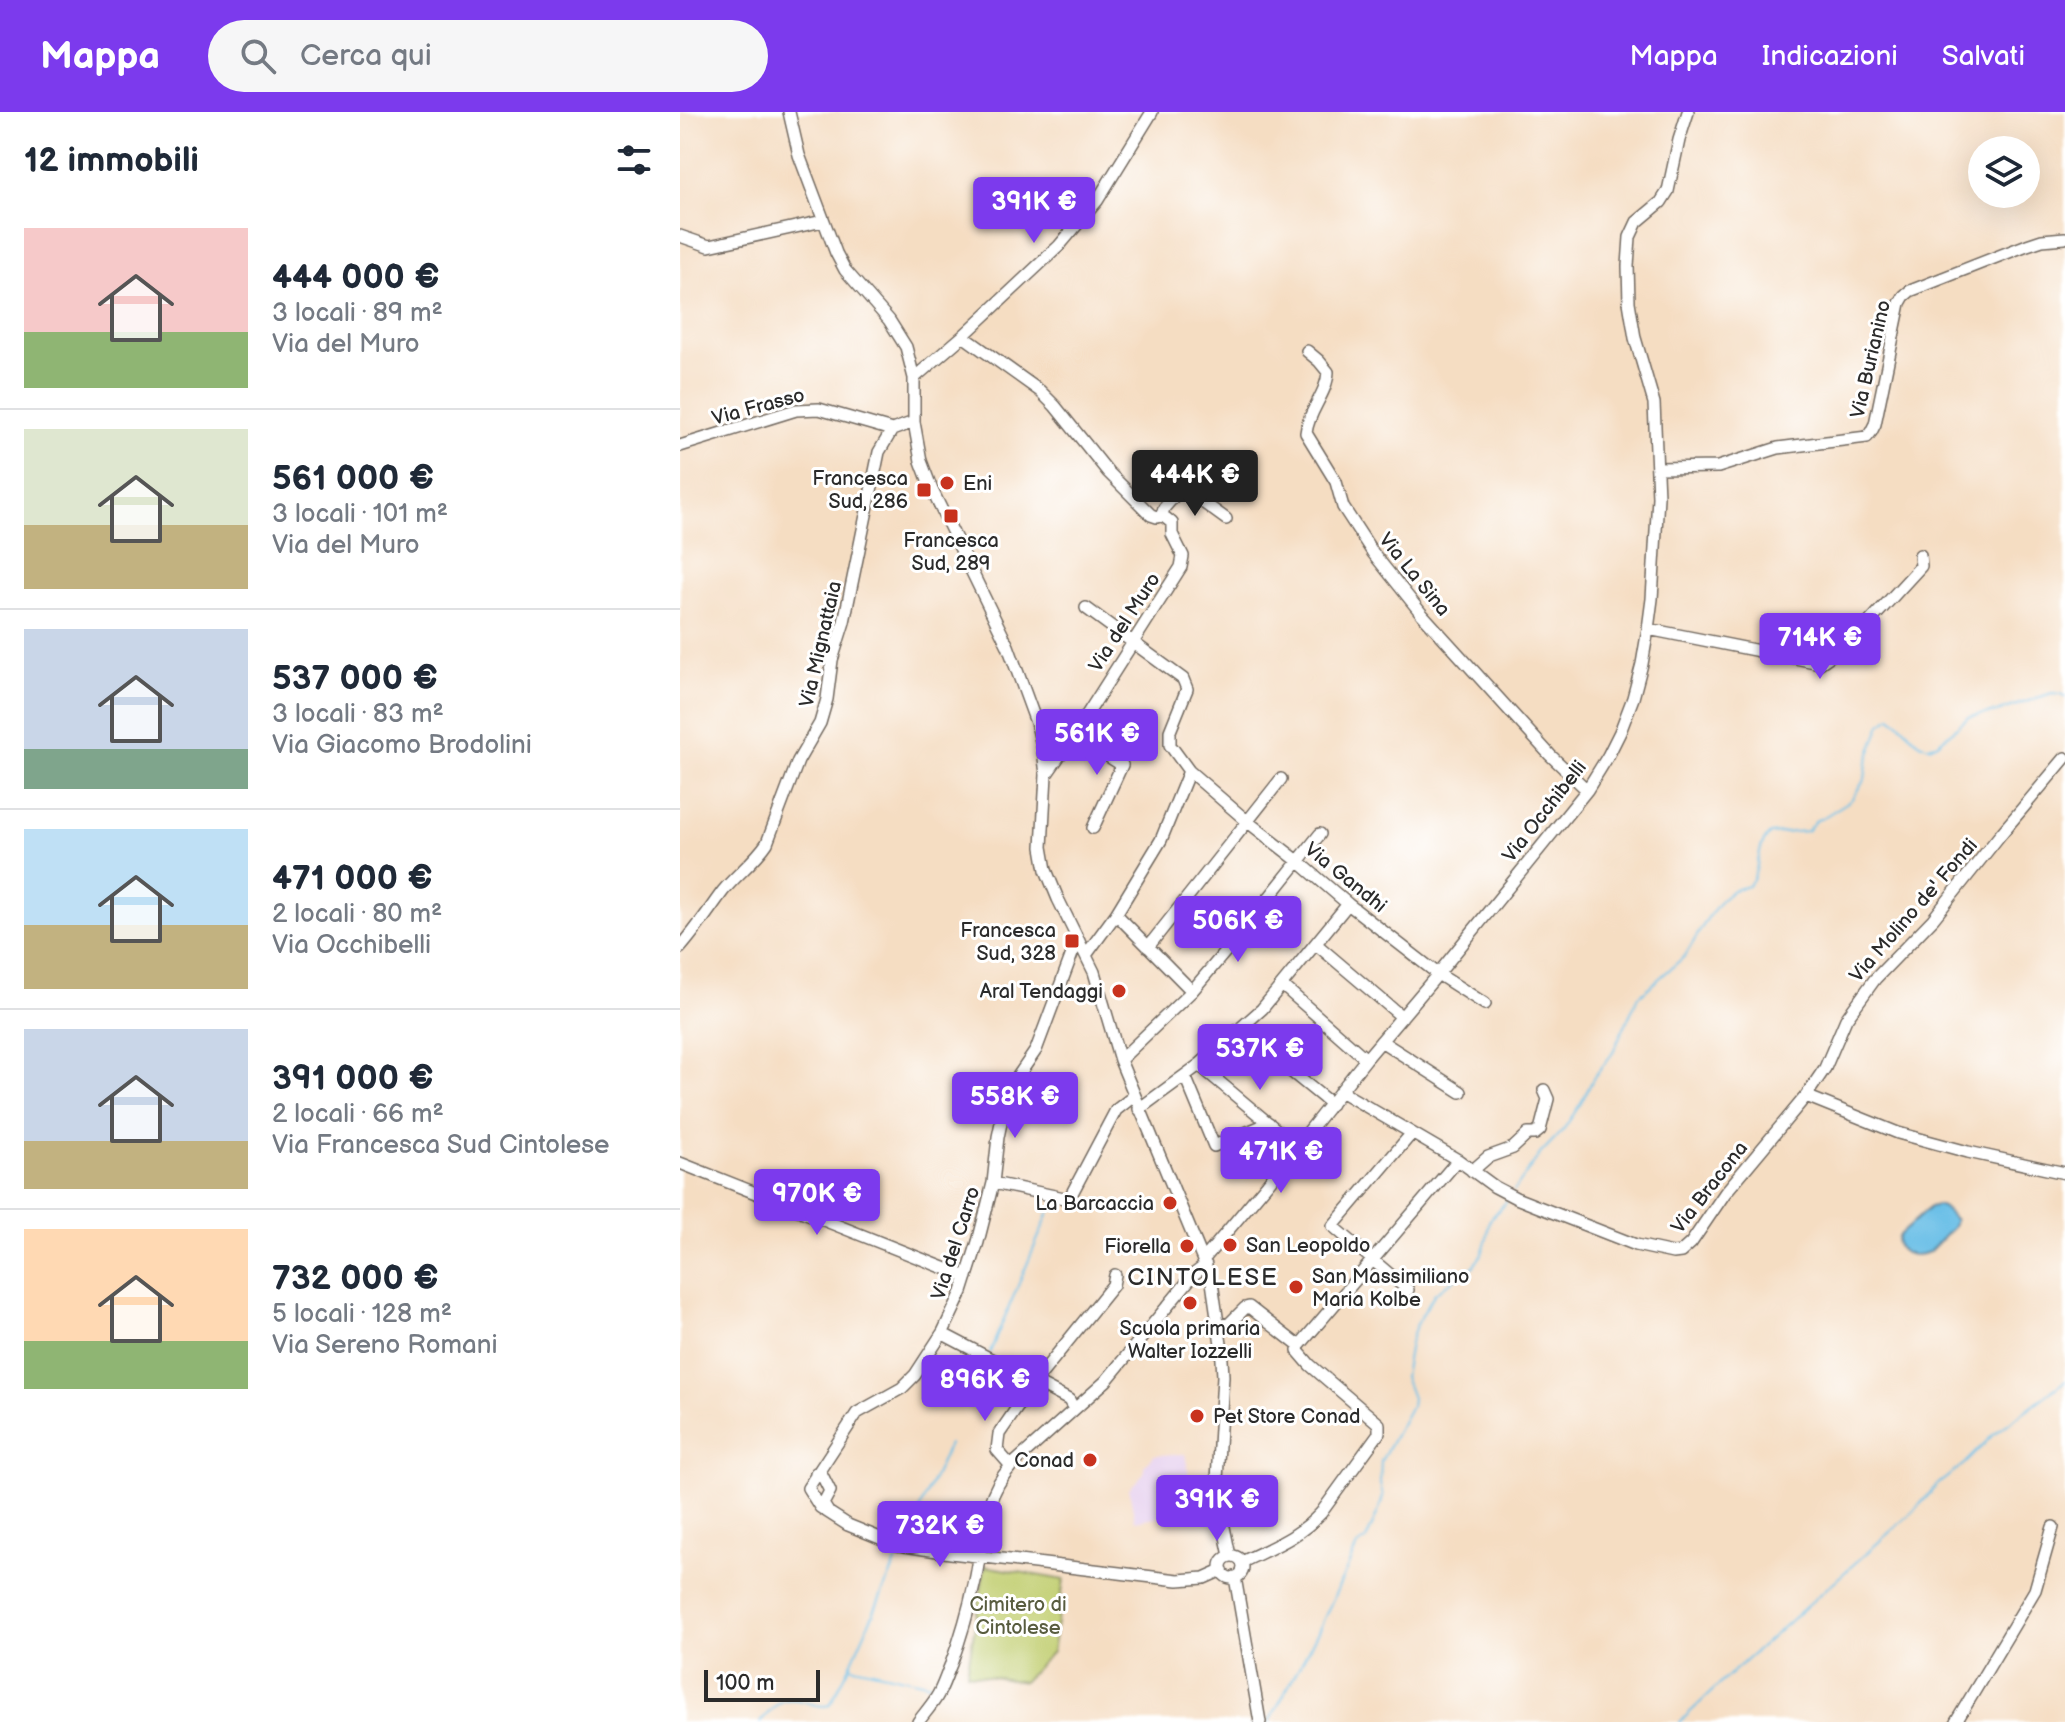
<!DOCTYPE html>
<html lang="it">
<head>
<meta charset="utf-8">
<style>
  body { margin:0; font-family:"Balsamiq Sans",sans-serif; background:#f6f6f7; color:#1f2937; height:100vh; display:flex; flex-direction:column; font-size:30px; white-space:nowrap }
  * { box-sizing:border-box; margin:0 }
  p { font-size:26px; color:#747a83 }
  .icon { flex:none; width:44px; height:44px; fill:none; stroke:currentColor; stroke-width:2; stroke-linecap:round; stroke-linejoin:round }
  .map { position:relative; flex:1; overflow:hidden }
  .details { display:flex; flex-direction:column; background:#fff; width:680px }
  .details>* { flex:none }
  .tools { position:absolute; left:1288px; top:24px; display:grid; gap:16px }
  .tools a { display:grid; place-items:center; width:72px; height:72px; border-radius:50%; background:#fff; box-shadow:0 8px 32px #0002; font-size:40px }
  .scale { position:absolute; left:24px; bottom:20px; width:116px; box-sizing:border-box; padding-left:8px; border:4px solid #2b2b2b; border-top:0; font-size:22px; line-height:28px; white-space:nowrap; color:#2b2b2b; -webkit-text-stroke:6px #fff; paint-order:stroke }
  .price { position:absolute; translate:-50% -68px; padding:0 18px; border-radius:8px; background:#7c3aed; color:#fff; font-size:26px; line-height:52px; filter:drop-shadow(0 2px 4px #0008) }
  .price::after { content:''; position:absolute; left:50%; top:48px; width:24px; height:18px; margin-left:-12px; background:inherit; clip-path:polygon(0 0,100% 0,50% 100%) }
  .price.on { background:#222; color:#fff }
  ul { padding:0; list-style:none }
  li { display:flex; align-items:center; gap:24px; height:200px; padding:0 24px }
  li+li { border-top:2px solid #e0e1e3 }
  li span { display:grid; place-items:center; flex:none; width:224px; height:160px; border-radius:0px; color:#555 }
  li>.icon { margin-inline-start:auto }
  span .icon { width:96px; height:96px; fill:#fffc; stroke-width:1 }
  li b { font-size:34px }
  h2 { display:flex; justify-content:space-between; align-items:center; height:96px; padding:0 24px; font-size:34px }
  header { display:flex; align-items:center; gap:48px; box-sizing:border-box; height:112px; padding:0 40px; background:#7c3aed; color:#fff }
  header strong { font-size:38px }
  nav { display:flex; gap:44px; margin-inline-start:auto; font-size:28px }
  .search { width:560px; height:72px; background:#f6f6f7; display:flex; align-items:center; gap:20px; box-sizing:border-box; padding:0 28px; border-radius:44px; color:#747a83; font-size:30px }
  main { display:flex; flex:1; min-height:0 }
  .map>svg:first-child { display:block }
  .built { fill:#e7d2ef }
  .green { fill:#c1ce6f; stroke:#767c4d; stroke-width:2 }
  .water { fill:#6bbfe7; stroke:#4b7589; stroke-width:2 }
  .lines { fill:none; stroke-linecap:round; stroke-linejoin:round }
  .stream { stroke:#6bbfe7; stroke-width:2 }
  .minor-casing { stroke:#726960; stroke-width:14 }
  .minor { stroke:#fff; stroke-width:11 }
  .poi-dot { fill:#c8321e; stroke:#fff; stroke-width:3 }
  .labels { text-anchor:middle; stroke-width:6; stroke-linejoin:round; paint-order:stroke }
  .street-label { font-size:20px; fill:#2b2b2b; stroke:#fff }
  .poi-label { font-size:20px; fill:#2b2b2b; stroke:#fff; text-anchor:end }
  .park-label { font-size:20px; fill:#585c3f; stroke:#fff }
  .quarter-label { font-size:24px; letter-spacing:2px; fill:#2b2b2b; stroke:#fff }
</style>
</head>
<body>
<header>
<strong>Mappa</strong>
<div class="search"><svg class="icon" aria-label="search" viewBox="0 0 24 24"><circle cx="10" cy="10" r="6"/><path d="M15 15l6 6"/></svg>Cerca qui</div>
<nav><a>Mappa</a><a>Indicazioni</a><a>Salvati</a></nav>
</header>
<main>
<section class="details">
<h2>12 immobili<svg class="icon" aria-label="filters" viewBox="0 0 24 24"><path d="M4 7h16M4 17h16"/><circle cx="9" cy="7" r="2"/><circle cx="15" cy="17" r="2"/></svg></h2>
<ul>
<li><span style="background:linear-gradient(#f6c9c9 65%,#8fb573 0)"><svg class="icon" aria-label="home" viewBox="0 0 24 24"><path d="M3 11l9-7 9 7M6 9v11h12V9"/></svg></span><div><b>444 000 €</b><p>3 locali · 89 m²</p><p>Via del Muro</p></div></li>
<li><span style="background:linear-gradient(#dfe7d0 60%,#c2b280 0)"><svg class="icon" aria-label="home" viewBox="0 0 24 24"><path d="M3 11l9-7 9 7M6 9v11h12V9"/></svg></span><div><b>561 000 €</b><p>3 locali · 101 m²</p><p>Via del Muro</p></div></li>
<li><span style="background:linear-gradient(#c9d6e8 75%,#7fa58c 0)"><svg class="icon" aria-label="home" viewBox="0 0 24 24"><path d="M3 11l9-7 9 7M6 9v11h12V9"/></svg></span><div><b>537 000 €</b><p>3 locali · 83 m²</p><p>Via Giacomo Brodolini</p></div></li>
<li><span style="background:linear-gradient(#bfe0f5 60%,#c2b280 0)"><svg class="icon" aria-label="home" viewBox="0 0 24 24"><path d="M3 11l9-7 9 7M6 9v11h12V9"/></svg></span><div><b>471 000 €</b><p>2 locali · 80 m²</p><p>Via Occhibelli</p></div></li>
<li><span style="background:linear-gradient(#c9d6e8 70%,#c2b280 0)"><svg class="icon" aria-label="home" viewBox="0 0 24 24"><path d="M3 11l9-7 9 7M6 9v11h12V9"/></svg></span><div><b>391 000 €</b><p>2 locali · 66 m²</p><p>Via Francesca Sud Cintolese</p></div></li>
<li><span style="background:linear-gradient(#ffd9b3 70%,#8fb573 0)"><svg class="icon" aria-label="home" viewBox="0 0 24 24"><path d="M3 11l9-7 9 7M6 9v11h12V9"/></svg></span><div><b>732 000 €</b><p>5 locali · 128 m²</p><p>Via Sereno Romani</p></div></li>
</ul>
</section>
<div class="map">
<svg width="1385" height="1610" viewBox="0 0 1385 1610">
  <rect width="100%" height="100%" fill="#fff"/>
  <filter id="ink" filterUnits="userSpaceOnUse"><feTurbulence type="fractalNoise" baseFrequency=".0125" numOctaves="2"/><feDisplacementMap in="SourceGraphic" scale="16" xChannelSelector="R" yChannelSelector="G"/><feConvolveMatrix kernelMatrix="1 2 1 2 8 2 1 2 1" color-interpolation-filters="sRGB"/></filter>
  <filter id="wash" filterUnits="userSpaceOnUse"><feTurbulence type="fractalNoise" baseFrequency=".006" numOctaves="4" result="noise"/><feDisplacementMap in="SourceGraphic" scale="32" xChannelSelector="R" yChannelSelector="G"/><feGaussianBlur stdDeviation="1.8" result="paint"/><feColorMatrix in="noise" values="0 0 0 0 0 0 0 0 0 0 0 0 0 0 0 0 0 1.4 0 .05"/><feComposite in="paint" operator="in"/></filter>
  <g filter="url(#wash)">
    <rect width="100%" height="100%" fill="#f5ddc2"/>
    <!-- built -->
    <path class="built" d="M505 1342 515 1397 455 1409 449 1377 464 1361V1354L474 1343Z"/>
    <!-- green -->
    <path class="green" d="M305 1454 384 1468 372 1540 343 1570 287 1561Z"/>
    <!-- water -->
    <path class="water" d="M1257 1093 1263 1095 1275 1108 1273 1115 1249 1140C1236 1146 1213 1143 1218 1124L1250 1095Z"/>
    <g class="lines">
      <!-- stream -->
      <path class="stream" d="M834 1079 860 1042 883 1018 901 991 914 965 932 942 958 885 1005 844 1027 807 1041 788 1053 778 1068 774 1074 766 1081 736 1084 729 1090 722 1127 719 1135 709 1144 705 1171 688 1185 667 1187 650 1201 612 1211 605C1226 613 1232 630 1249 635L1258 631 1289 605 1317 600 1372 581 1382 582 1385 585
        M310 1240 370 1098
        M225 1430 269 1332
        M170 1554 221 1439
        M80 1610C86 1604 92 1596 99 1591 115 1580 133 1598 150 1593L170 1554 251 1572
        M589 1610 637 1522 677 1434 686 1428 700 1395 703 1384 700 1371 701 1349 731 1294 732 1286 724 1265 730 1231 736 1213 755 1181 794 1154 802 1142 807 1126 809 1109 827 1089
        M1000 1610 1046 1566 1238 1395 1257 1373 1284 1352 1313 1323 1385 1269"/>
    </g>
  </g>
  <g filter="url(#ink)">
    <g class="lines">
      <!-- minor casing -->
      <g class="minor-casing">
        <path id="minor" d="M109 0 119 43 156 141 165 158 209 208 226 235 234 266V310L241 349 252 378 328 534 357 613 363 637 366 663 362 735 366 758 378 787 414 860 440 948 532 1170 541 1232 543 1264 537 1368 538 1386 550 1444
          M0 124 29 134 143 109
          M283 224 360 279 375 294 428 360 471 403 477 405 482 403 492 411V422L503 444 501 455 394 623 366 663
          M627 239 639 249 648 260C647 282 628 299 626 321L656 370 663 395 693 441 741 501 870 643 907 678
          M234 266 283 224 379 134 417 89 472 0
          M0 334 116 298 139 297 212 318
          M978 356 1038 355 1098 336 1187 325 1191 320 1195 312 1220 191 1224 184 1230 179 1347 133 1362 128 1385 126
          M482 403 484 396 498 380 506 378 546 407
          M406 496 503 567 507 577 490 619V633L509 659 568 710 618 749 668 792 758 862 805 892
          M968 517 1140 551 1172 529 1241 454 1240 443
          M394 623 442 653 413 716
          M436 802 512 879
          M399 829 392 842 356 938 332 973 326 987 318 1025 313 1071 298 1130 282 1180 263 1220 235 1263 222 1276 177 1301 128 1376 140 1395 168 1413 217 1433 271 1441 498 1468 524 1466 542 1458
          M636 832 722 905
          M468 835 601 667
          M0 836C16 818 29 798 43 779 57 762 75 749 87 731L118 649 140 611 147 587 152 548 164 510 199 340 212 318 234 310
          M406 843 436 802 481 728 509 659
          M602 873 686 947
          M559 917 651 992
          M701 929 781 980
          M440 948 512 879 556 827 640 722
          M519 953 617 1035
          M505 964 534 1034 589 1011
          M660 979 778 1048 815 1075 836 1086 956 1133 993 1141 1001 1140 1011 1131 1045 1081 1126 984 1218 1021 1288 1040 1385 1061
          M1126 984 1145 956 1166 907 1195 867 1253 807 1320 723 1385 646
          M459 997 519 953 582 897 668 792
          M0 1051 287 1165
          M792 1059 808 1045 833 1036 848 1022H855L860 1018 868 987 864 978
          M313 1071 384 1086 390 1085 436 998 454 984
          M524 1147 587 1072 686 947 758 862 907 678 928 644 940 620 953 586 962 552 968 517 972 487 978 385 974 291 955 226 949 190 948 154 950 125 957 110 981 90 988 79 999 28 1008 0
          M728 1178 653 1114 732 1021
          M539 1214 550 1211 565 1196 569 1195 619 1234
          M263 1220 265 1223 389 1288 394 1297
          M331 1354 317 1338 319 1322 354 1271 433 1173 435 1163
          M136 1361 142 1363 150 1379 143 1392 148 1400
          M541 1455a11 11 0 1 1 22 0a11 11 0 1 1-22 0Z
          M562 1450C592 1435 618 1426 641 1401L699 1321V1312L630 1253 618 1239 619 1234 778 1048
          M555 1465 580 1610
          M238 1610C244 1602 251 1594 256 1586 263 1575 266 1563 271 1552 281 1525 289 1497 295 1469 304 1428 301 1388 331 1354L426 1269 514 1162 526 1153
          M1276 1610 1355 1478 1373 1415"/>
      </g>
      <!-- minor -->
      <use href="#minor" class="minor"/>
    </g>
  </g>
  <!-- markers -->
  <g class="poi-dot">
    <circle cx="267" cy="371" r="8"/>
    <rect x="236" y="370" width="16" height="16" rx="4"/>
    <rect x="263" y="396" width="16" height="16" rx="4"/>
    <rect x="384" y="821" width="16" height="16" rx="4"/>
    <circle cx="439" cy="879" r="8"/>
    <circle cx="490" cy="1091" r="8"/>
    <circle cx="550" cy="1133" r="8"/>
    <circle cx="507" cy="1134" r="8"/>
    <circle cx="616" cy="1175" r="8"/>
    <circle cx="510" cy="1191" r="8"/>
    <circle cx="517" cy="1304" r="8"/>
    <circle cx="410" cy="1348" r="8"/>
  </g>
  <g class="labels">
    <!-- street labels -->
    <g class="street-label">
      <text transform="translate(1190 247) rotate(-77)" y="7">Via Burianino</text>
      <text transform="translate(78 294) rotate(-15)" y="7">Via Frasso</text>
      <text transform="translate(735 462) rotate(51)" y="7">Via La Sina</text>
      <text transform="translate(444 510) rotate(-57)" y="7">Via del Muro</text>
      <text transform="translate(140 532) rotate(-77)" y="7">Via Mignattaia</text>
      <text transform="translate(864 699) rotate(-52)" y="7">Via Occhibelli</text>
      <text transform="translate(666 765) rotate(39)" y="7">Via Gandhi</text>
      <text transform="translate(1233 798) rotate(-49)" y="7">Via Molino de' Fondi</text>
      <text transform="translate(1029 1075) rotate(-52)" y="7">Via Bracona</text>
      <text transform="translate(275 1131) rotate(-72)" y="7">Via del Carro</text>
    </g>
    <!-- poi labels -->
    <g class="poi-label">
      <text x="228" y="373">Francesca<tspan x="228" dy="23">Sud, 286</tspan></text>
      <text x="283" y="378" text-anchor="start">Eni</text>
      <text x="271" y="435" text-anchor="middle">Francesca<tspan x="271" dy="23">Sud, 289</tspan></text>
      <text x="376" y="825">Francesca<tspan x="376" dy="23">Sud, 328</tspan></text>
      <text x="423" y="886">Aral Tendaggi</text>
      <text x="474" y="1098">La Barcaccia</text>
      <text x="566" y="1140" text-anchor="start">San Leopoldo</text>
      <text x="491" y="1141">Fiorella</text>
      <text x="632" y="1171" text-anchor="start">San Massimiliano<tspan x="632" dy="23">Maria Kolbe</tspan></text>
      <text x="510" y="1223" text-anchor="middle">Scuola primaria<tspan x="510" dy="23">Walter Iozzelli</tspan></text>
      <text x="533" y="1311" text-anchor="start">Pet Store Conad</text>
      <text x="394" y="1355">Conad</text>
    </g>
    <!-- park labels -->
    <g class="park-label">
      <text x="338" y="1499">Cimitero di<tspan x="338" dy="23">Cintolese</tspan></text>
    </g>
    <!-- quarter labels -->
    <g class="quarter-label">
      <text x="523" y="1173">CINTOLESE</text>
    </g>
  </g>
</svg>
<div class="tools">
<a><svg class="icon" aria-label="layers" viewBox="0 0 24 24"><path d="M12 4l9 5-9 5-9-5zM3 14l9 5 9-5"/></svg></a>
</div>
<div class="scale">100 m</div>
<b class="price" style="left:354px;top:133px">391K €</b>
<b class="price on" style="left:515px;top:406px">444K €</b>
<b class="price" style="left:1140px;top:569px">714K €</b>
<b class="price" style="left:417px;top:665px">561K €</b>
<b class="price" style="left:558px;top:852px">506K €</b>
<b class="price" style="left:580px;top:980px">537K €</b>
<b class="price" style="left:335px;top:1028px">558K €</b>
<b class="price" style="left:601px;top:1083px">471K €</b>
<b class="price" style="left:137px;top:1125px">970K €</b>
<b class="price" style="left:305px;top:1311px">896K €</b>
<b class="price" style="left:537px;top:1431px">391K €</b>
<b class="price" style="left:260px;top:1457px">732K €</b>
</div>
</main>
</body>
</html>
